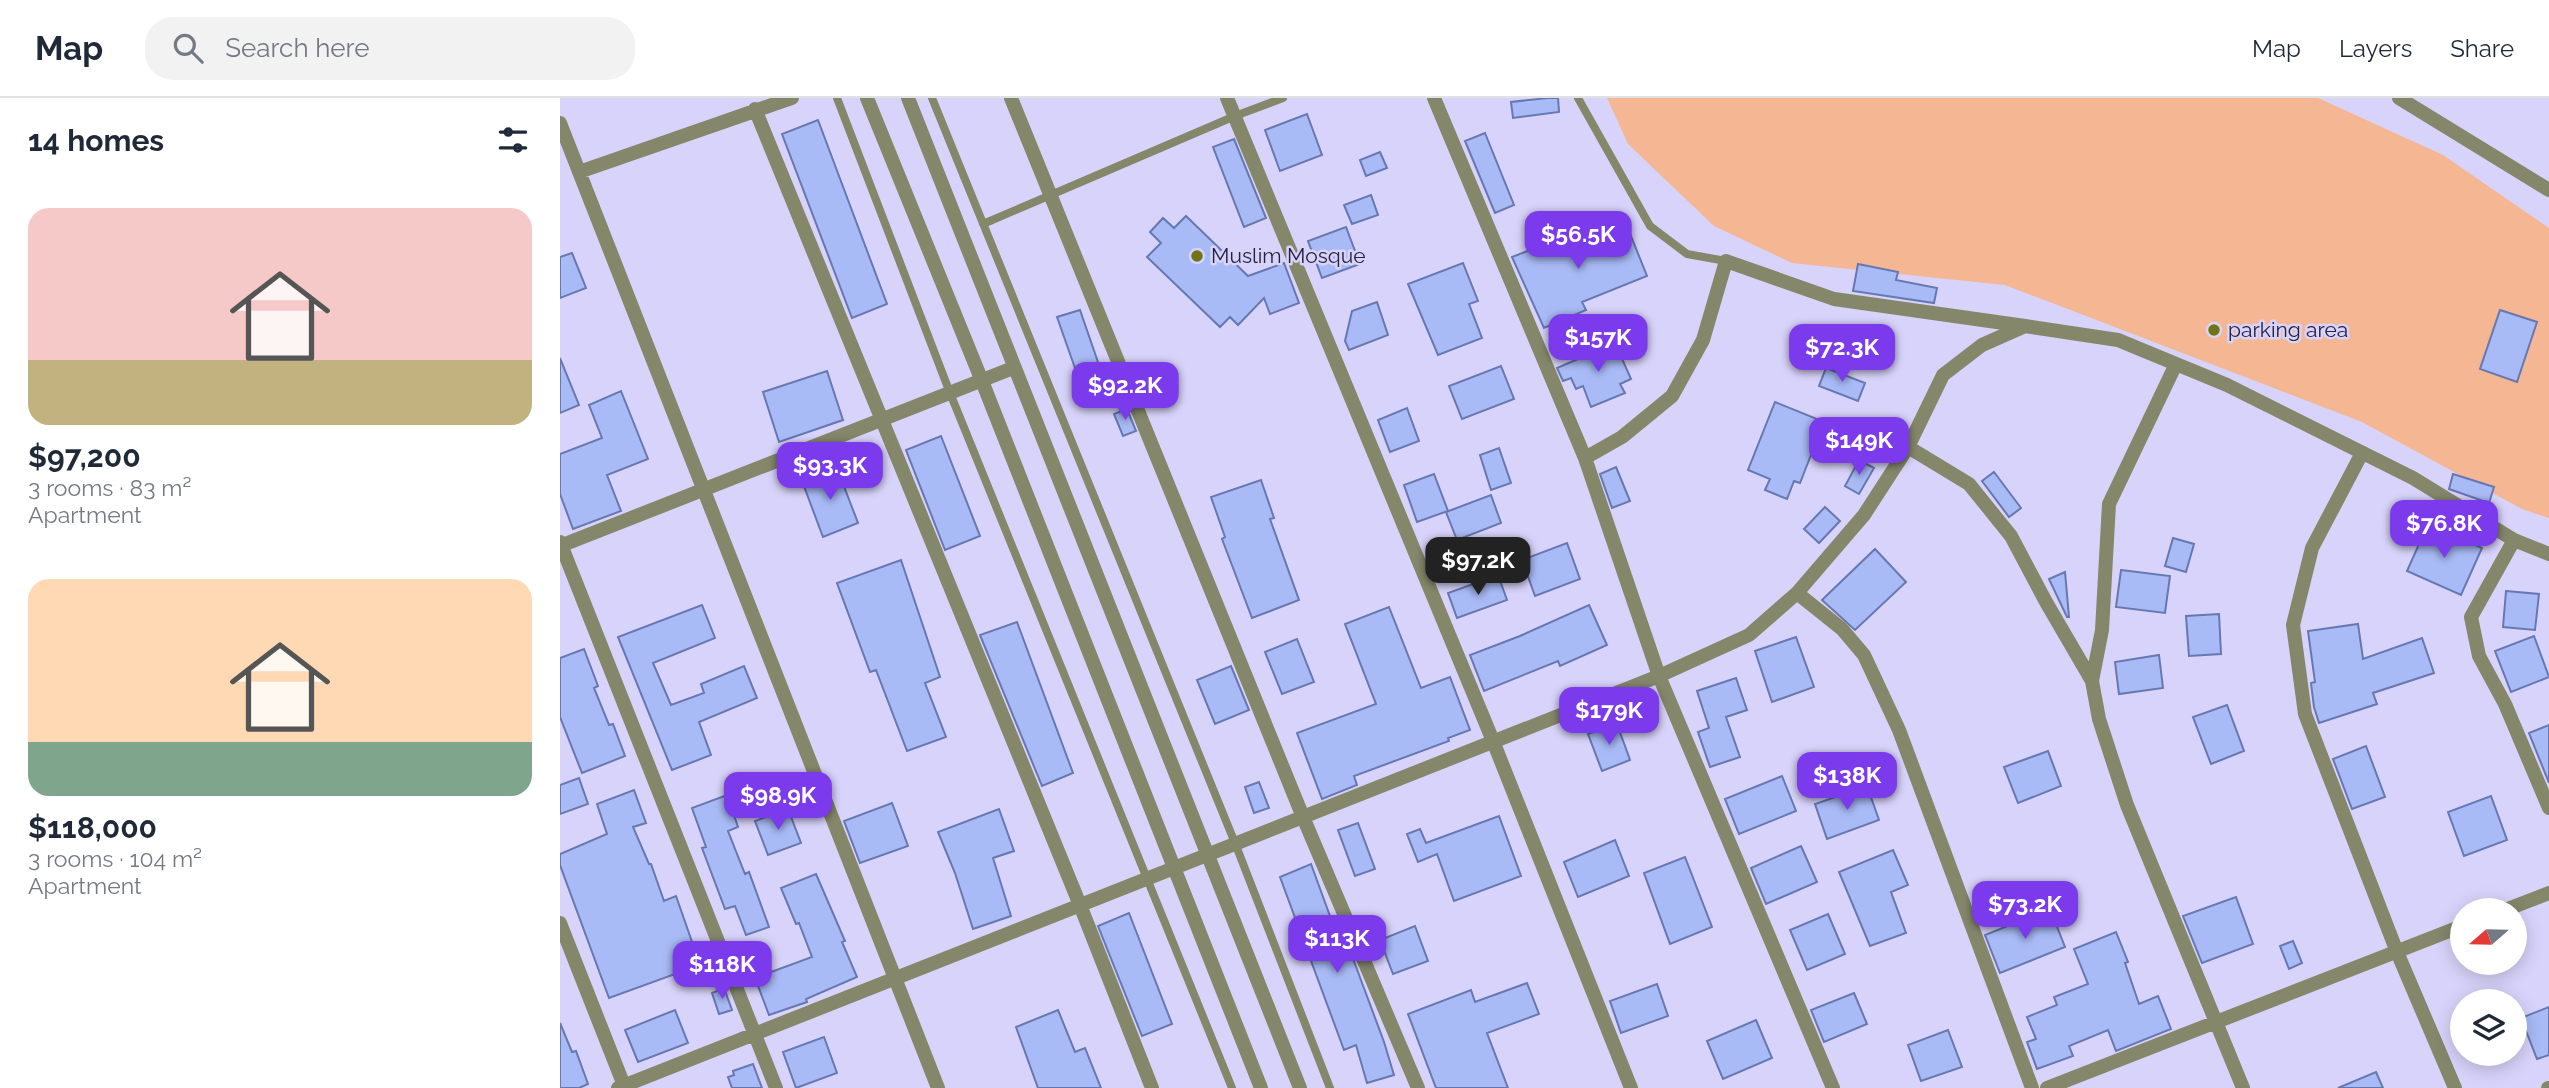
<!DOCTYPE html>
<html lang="en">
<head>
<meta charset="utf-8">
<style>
  body { margin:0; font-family:Raleway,sans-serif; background:#f2f2f3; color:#1f2937; height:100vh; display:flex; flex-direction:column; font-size:26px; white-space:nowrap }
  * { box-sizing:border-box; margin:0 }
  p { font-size:23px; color:#747a83 }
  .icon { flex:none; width:38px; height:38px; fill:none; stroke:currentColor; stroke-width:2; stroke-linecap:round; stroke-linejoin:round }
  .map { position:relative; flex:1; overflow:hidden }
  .side { display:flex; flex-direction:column; background:#fff; width:560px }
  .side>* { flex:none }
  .needle { width:46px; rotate:250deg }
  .fabs { position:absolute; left:1890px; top:800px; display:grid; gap:14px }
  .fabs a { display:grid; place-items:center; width:77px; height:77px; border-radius:50%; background:#fff; box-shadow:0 4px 18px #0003; font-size:35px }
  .price { position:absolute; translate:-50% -60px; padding:0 16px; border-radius:14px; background:#7c3aed; color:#fff; font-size:23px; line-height:46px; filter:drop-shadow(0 2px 4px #0008) }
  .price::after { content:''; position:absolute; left:50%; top:42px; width:21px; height:16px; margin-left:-10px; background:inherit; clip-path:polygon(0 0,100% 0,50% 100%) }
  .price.on { background:#222; color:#fff }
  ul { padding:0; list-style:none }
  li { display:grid; align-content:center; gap:14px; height:371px; padding:0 28px }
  li span { display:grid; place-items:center; height:217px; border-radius:21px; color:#555 }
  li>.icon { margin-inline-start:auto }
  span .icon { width:126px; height:126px; fill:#fffc; stroke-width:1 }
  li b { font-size:30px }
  h2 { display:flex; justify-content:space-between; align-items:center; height:84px; padding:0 28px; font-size:30px }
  header { display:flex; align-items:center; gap:42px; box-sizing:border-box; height:98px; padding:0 35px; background:#fff; border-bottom:2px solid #e0e1e3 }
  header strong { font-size:33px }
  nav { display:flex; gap:38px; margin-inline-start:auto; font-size:24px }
  .search { width:490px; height:63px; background:#f2f2f3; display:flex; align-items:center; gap:18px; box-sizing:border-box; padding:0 24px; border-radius:28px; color:#747a83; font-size:26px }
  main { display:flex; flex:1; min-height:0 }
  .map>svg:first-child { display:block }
  .green { fill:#f4b693 }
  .building { fill:#a9bbf7; stroke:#6778b1; stroke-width:2 }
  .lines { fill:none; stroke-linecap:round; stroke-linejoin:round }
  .service { stroke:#85876b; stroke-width:8 }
  .minor { stroke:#85876b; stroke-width:14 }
  .poi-dot { fill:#717319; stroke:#d8d3fa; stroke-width:2.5 }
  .labels { text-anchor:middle; stroke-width:5; stroke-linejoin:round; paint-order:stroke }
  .poi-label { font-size:21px; fill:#27233c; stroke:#d8d3fa; text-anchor:start }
</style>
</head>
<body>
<header>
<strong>Map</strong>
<div class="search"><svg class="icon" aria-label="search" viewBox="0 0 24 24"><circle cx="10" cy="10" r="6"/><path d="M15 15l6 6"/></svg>Search here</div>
<nav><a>Map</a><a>Layers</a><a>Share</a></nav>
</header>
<main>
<section class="side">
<h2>14 homes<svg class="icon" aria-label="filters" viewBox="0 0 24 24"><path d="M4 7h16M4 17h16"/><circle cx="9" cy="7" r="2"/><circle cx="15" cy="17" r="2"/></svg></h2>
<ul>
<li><span style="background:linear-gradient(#f6c9c9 70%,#c2b280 0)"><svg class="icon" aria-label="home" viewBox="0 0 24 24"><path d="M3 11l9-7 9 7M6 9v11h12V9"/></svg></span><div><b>$97,200</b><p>3 rooms · 83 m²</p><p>Apartment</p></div></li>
<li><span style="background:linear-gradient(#ffd9b3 75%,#7fa58c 0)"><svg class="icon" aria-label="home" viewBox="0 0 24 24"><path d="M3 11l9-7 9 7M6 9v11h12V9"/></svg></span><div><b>$118,000</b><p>3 rooms · 104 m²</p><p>Apartment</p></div></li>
</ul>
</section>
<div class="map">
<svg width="1989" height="990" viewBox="0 0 1989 990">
  <rect width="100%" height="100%" fill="#d8d3fa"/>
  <!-- green -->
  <path class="green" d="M1047 0H1758L1883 57 1989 130V420L1962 411 1802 324 1445 187 1232 165 1154 128 1068 46Z"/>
  <!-- building -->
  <path class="building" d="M988 0H998L999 14 953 20 951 4Z
    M747 16 762 57 720 73 705 32Z
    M258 22 327 206 292 220 222 36Z
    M925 35 954 107 935 115 905 43Z
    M674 41 706 120 684 129 653 49Z
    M820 54 827 70 806 78 800 62Z
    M811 97 818 117 792 126 784 107Z
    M626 118 688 178 724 165 739 205 710 216 704 200 678 227 670 219 660 229 587 159 601 145 590 134 603 120 614 130Z
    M1065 123 1087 178 1022 204 1026 212 984 230 952 159 1004 139 1007 146Z
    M786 129 800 166 762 180 748 143Z
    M12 155 26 190 0 200V159Z
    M903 165 918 203 909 206 922 240 878 257 848 186Z
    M1298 166 1338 174 1336 182 1377 190 1374 205 1293 193Z
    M817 204 828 237 789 252 785 243 792 213Z
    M520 212 550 299 528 307 497 219Z
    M1940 212 1977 224 1957 284 1920 271Z
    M1055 245 1071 281 1060 286 1065 295 1031 309 1023 288 1016 291 1011 280 1003 283 997 270Z
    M0 260 19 307 0 315Z
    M941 268 954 301 902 321 889 288Z
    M1266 270 1305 285 1298 303 1259 288Z
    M267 273 283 322 219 344 203 294Z
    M61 293 88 361 47 377 61 413 13 431 0 396V356L42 340 29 307Z
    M1215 304 1257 321 1251 335 1258 339 1240 385 1234 383 1227 401 1205 392 1210 381 1188 372Z
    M847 310 859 343 830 354 818 322Z
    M567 311 576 333 563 338 554 316Z
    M381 338 420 438 385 452 346 352Z
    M939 350 951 385 931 392 920 357Z
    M1299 362 1314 370 1299 396 1285 388Z
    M1056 369 1070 403 1052 410 1040 376Z
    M277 370 298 425 263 439 242 383Z
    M1434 374 1461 410 1449 419 1422 383Z
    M874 376 888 413 857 424 844 387Z
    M1893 376 1934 389 1929 405 1889 391Z
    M701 382 714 420 710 421 739 502 692 520 662 441 665 439 651 399Z
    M931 397 941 425 897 442 886 414Z
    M1265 409 1280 423 1259 445 1244 431Z
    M1868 426 1922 450 1901 497 1847 473Z
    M1613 440 1634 446 1626 474 1605 468Z
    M1007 445 1020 481 975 498 962 462Z
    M1315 451 1346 484 1295 532 1262 502Z
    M341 462 380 579 365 585 386 639 347 653 316 572 310 574 277 485Z
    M1561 472 1610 478 1605 515 1556 509Z
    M1505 474 1509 519H1507L1489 481Z
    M938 477 947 502 897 520 888 495Z
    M1946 493 1979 496 1975 532 1943 529Z
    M142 507 155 540 93 565 111 607 144 595 141 586 184 568 197 600 139 624 151 657 112 672 58 539Z
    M1029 507 1047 547 1000 568 998 563 924 593 910 557 960 538Z
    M829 509 861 590 890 579 910 632 888 640 889 643 794 678 797 687 762 701 737 635 816 606 785 526Z
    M1659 516 1661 556 1629 558 1626 518Z
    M457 524 513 675 482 688 420 537Z
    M1798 526 1803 561 1862 540 1874 575 1813 595 1817 606 1759 625 1754 609 1751 585 1755 584 1748 533Z
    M1974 538 1989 579 1951 594 1935 553Z
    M1236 539 1254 589 1212 604 1195 553Z
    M737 541 754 584 722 596 705 554Z
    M24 551 38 588 34 590 49 627 53 626 65 658 22 675 0 619V560Z
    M1599 557 1603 590 1559 596 1555 564Z
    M671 568 689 612 655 626 637 582Z
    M1176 580 1187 612 1166 619 1180 659 1150 669 1138 634 1149 630 1137 593Z
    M1667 607 1684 653 1651 666 1633 619Z
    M1057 626 1070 662 1042 673 1028 636Z
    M1989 627V685L1969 635Z
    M1806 648 1825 699 1792 711 1773 661Z
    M1488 653 1501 688 1458 705 1444 669Z
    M1222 678 1236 713 1179 736 1165 701Z
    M19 680 28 706 0 716V687Z
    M699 684 709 710 694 715 685 689Z
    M1307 688 1319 722 1267 741 1255 706Z
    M74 692 86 725 73 729 89 766H91L104 803 116 798 138 861 116 870 118 875 49 900 0 767V756L47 736 37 706Z
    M167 697 178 729 168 733 185 776 189 774 209 829 186 837 175 808 165 811 142 750 146 749 132 710Z
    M1931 698 1947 742 1904 758 1888 714Z
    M332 705 348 748 300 765 284 723Z
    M228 711 241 745 208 757 195 723Z
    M439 711 454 753 433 760 451 818 413 831 395 775 378 734Z
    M939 718 961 778 894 803 877 756 858 764 847 736 860 731 866 745Z
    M798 725 815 771 795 778 778 732Z
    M1055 742 1069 778 1018 799 1004 764Z
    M1241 748 1257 784 1206 806 1191 770Z
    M1333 752 1348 787 1331 794 1346 835 1310 848 1279 774Z
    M1125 759 1152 829 1110 846 1084 775Z
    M751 766 785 859 791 856 795 866 824 944 834 977 807 985 796 947 784 952 720 779Z
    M256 776 285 843 282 844 297 879 246 901 247 904 209 917 195 880 252 859 239 825 236 826 221 790Z
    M1676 799 1693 846 1642 865 1623 818Z
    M1490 811 1505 849 1440 875 1425 837Z
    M569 815 612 926 582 938 538 828Z
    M1268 816 1285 856 1247 872 1230 832Z
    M855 828 868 863 833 876 820 842Z
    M1556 834 1568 864 1565 865 1579 906 1598 898 1611 931 1556 953 1548 932 1509 948 1513 958 1477 971 1467 944 1476 941 1467 919 1497 907 1494 899 1528 886 1514 851Z
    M1733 843 1742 865 1729 871 1720 848Z
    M967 885 979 916 927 935 948 990H876L848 916 911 892 915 904Z
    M1097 886 1108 918 1061 935 1050 903Z
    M164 890 172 912 159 916 152 895Z
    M1294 895 1307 926 1264 944 1251 912Z
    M1989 909V957L1977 961 1961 920Z
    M115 912 128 945 78 964 65 932Z
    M498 912 515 954 525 950 541 990H478L456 929Z
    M1196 922 1212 960 1163 981 1147 943Z
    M0 925 12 954 16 953 28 986 19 990H0Z
    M1388 932 1402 969 1361 983 1348 947Z
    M264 939 277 975 236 990 223 954Z
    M193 966 202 990H172L168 979 174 977 173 973Z
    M1816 974 1823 990H1778Z"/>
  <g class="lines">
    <!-- service -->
    <path class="service" d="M277 0 390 295 672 990
      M372 0 675 745 770 990
      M1018 0 1090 128 1127 156 1166 163
      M423 126 675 18 723 0"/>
    <!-- minor -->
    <path class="minor" d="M307 0 422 283 701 990
      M348 0 740 990
      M451 0 743 719 858 990
      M667 0 933 643 1071 990
      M874 0 1025 360 1099 578 1273 990
      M1839 0 1989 92
      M195 11 520 807 592 990
      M0 25 378 990
      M19 74 232 0
      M1616 266 1549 406 1542 532 1532 583 1539 621 1567 707 1683 990
      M1348 349 1409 386 1451 438 1486 504 1532 583
      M1802 355 1752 450 1733 527 1745 616 1837 854 1895 990
      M1025 360 1062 339 1112 298 1143 242 1166 163 1274 201 1465 228
      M1954 442 1989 456
      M0 444 216 990
      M0 448 453 270
      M1237 495 1282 531 1304 557 1339 632 1472 990
      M1945 812 1989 795
      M0 825 65 990
      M58 990 1099 578 1189 537 1237 495 1304 417 1348 349 1383 277 1422 247 1465 228 1558 242 1667 287 1853 380 1954 442 1911 519 1919 558 1945 606 1989 710
      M1487 990 1902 828
      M1988 990H1989"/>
  </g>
  <!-- markers -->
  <g class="poi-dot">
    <circle cx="637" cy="158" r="7"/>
    <circle cx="1654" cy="232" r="7"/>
  </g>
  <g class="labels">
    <!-- poi labels -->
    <g class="poi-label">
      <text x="651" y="165">Muslim Mosque</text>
      <text x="1668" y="239">parking area</text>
    </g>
  </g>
</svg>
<div class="fabs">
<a><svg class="needle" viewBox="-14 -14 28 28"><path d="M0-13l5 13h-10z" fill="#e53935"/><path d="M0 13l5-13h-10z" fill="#747a83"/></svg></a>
<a><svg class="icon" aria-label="layers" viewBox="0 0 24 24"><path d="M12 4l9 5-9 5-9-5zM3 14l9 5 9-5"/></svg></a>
</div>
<b class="price" style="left:1018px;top:173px">$56.5K</b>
<b class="price" style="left:1038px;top:276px">$157K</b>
<b class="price" style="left:1282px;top:286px">$72.3K</b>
<b class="price" style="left:565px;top:324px">$92.2K</b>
<b class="price" style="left:1299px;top:379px">$149K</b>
<b class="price" style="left:270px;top:404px">$93.3K</b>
<b class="price" style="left:1884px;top:462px">$76.8K</b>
<b class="price on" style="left:918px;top:499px">$97.2K</b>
<b class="price" style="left:1049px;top:649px">$179K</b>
<b class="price" style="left:1287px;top:714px">$138K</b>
<b class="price" style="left:218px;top:734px">$98.9K</b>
<b class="price" style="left:1465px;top:843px">$73.2K</b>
<b class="price" style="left:777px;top:877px">$113K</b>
<b class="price" style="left:162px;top:903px">$118K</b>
</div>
</main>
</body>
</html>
